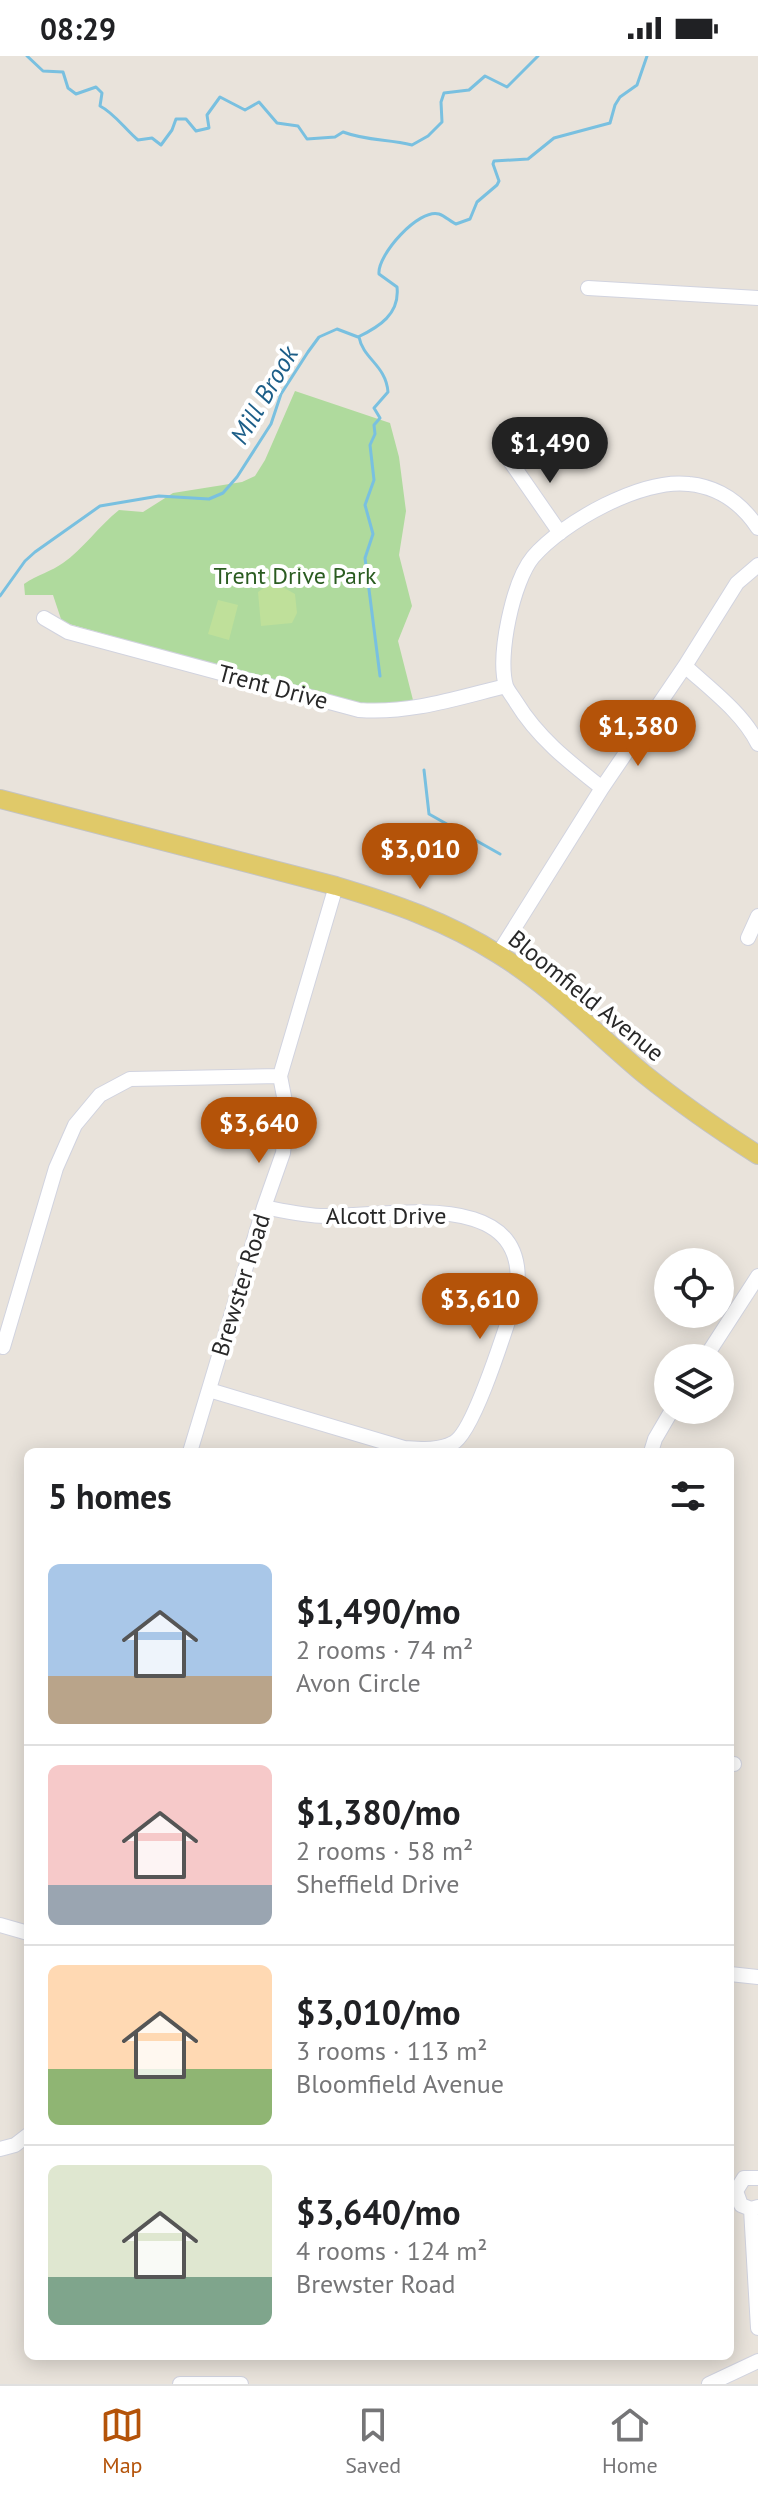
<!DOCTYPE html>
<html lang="en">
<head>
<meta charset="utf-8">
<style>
  body { margin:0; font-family:"PT Sans",sans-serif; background:#f6f6f6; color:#202124; height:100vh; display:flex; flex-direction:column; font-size:30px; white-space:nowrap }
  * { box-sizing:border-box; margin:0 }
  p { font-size:26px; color:#757577 }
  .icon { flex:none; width:44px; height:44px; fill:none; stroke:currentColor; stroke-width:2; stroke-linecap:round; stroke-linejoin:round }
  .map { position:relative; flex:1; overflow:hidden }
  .sheet { position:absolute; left:24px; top:1392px; width:710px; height:912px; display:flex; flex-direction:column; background:#fff; border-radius:12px; box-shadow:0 4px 20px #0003 }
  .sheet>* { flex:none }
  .tools { position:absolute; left:654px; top:1192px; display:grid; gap:16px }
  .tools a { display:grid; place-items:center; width:80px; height:80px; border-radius:50%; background:#fff; box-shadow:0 4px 20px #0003; font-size:40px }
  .price { position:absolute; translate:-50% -68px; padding:0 18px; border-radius:28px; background:#b45309; color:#fff; font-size:26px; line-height:52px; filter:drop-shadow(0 2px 4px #0008) }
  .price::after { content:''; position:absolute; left:50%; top:48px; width:24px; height:18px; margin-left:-12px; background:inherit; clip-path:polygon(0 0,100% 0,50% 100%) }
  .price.selected { background:#222; color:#fff }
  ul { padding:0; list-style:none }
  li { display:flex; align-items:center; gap:24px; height:200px; padding:0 24px }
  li+li { border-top:2px solid #e0e0e0 }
  li span { display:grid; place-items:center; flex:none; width:224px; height:160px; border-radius:12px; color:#555 }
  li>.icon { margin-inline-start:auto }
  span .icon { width:96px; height:96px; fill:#fffc; stroke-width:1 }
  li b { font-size:34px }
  h2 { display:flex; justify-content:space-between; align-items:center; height:96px; padding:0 24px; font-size:34px }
  .status { display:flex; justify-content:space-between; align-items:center; height:56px; padding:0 40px; background:#fff; direction:ltr }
  .status svg { height:22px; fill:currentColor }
  .menu { display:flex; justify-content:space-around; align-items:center; height:112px; border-top:2px solid #e0e0e0; background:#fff; font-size:22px; color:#757577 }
  .menu a { display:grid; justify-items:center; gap:4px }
  .menu .selected { color:#b45309 }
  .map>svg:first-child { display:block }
  .green { fill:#afda9d }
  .pitch { fill:#bfe09a }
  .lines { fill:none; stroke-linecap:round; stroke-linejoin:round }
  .stream { stroke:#79c0e0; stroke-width:3 }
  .minor-casing { stroke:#d1d3df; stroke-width:16 }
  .major-casing { stroke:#c3c3c3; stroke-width:20 }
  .minor { stroke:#fff; stroke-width:14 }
  .major { stroke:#e0c969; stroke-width:18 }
  .labels { text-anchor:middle; stroke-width:8; stroke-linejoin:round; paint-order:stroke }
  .park-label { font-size:24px; fill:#2b5c21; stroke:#fff }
  .street-label { font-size:24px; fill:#282828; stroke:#fff }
  .water-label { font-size:26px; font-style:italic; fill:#1c5e88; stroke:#fff }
</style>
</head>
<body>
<div class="status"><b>08:29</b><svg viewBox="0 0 49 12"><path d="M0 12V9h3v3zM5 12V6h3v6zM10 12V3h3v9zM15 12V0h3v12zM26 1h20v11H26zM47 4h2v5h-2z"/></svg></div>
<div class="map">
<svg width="758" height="2328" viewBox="0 0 758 2328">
  <rect width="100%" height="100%" fill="#e9e3db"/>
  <!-- green -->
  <path class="green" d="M295 335 390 367 399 401 406 455 399 499 412 550 398 585 414 648 365 651 62 566 53 539H25L24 528C37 519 52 515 63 507 82 494 99 470 119 454L143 456 173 437 242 426 255 420 265 404Z"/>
  <!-- pitch -->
  <path class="pitch" d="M268 529H279L295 538 297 557 292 567 261 570 258 536Z
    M218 544 238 549 229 584 208 578Z"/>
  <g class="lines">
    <!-- stream -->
    <path class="stream" d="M27 0 43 15 63 16 68 32 76 38 96 31 102 37 100 50C114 57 125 73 138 84L152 82 161 89 172 74 176 63H186L196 75 209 72 207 59 220 41 245 54 259 46 277 67 298 70 307 83 335 81 343 76C367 85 388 83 412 89L428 80 442 66 441 46 444 37 469 34 485 20 507 31 538 0
      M359 281C363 303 386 309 388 336L374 352 380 362 374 369 375 378 370 389 374 424 365 449 373 478 365 502 380 620
      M0 540 25 505 35 496 100 450 159 440 209 443 223 437 237 421 271 368 281 338 308 296 319 281 337 273 358 281C379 271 400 258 397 231L379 218C377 199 419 152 439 158 445 160 451 166 456 168L470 163 477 146 497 129 499 125 493 108 494 105 528 103 554 82 610 67 615 49 620 41 637 29 647 0
      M424 714 429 758 500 798"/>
    <!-- minor casing -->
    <g class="minor-casing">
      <path id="minor" d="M588 232 758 242
        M508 402 560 477
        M44 562 68 576 359 654C410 658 457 642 506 630
        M685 610C710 633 743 657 758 688
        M602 732C569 706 538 682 516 646 513 641 508 635 506 630 497 600 513 525 533 501 563 466 642 422 689 428 719 431 742 448 758 472
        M748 882 758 860
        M498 898 602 732 685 610 737 527 758 509
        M3 1291 56 1112 75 1069 100 1039 130 1023 280 1020
        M705 1302 758 1220
        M209 1334 404 1392C420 1393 438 1395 453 1387 474 1377 507 1268 516 1241 535 1128 391 1161 325 1160 305 1160 284 1155 264 1151
        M190 1396 264 1151 283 1097 287 1056 280 1020 336 830
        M651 1396 655 1383 672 1354
        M730 1708H734
        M0 1869 28 1877
        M730 1918 758 1921
        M0 2093 15 2089 28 2079
        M758 2122H744L736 2135 741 2149 751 2153 758 2151
        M751 2153 758 2272
        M180 2328H241
        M709 2328 758 2305"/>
    </g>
    <!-- major casing -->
    <g class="major-casing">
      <path id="major" d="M0 743 336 830C393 847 448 866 498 898 552 931 596 978 644 1018 680 1047 719 1074 758 1099"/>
    </g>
    <!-- minor -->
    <use href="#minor" class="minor"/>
    <!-- major -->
    <use href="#major" class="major"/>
  </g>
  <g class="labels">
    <!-- park labels -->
    <g class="park-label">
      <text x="295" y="528">Trent Drive Park</text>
    </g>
    <!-- street labels -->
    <g class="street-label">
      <text transform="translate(273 631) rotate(15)" y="8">Trent Drive</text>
      <text transform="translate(586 940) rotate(39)" y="8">Bloomfield Avenue</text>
      <text x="386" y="1168">Alcott Drive</text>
      <text transform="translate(241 1229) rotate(-73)" y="8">Brewster Road</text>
    </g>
    <!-- water labels -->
    <g class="water-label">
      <text transform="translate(264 339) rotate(-60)" y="9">Mill Brook</text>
    </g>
  </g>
</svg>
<div class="tools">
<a><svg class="icon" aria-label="locate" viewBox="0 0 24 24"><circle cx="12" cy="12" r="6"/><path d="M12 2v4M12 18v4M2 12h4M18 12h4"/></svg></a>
<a><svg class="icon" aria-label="layers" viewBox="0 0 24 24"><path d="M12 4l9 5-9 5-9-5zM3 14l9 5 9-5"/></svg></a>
</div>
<b class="price selected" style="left:550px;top:429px">$1,490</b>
<b class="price" style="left:638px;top:712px">$1,380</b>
<b class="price" style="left:420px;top:835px">$3,010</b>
<b class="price" style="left:259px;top:1109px">$3,640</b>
<b class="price" style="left:480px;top:1285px">$3,610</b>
<section class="sheet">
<h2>5 homes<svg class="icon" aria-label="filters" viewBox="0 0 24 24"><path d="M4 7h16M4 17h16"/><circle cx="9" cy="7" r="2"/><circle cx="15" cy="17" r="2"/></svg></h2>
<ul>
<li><span style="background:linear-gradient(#a9c7e8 70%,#b9a48a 0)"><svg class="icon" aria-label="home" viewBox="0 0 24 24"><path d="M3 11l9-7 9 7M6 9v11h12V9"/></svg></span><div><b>$1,490/mo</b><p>2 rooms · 74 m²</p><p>Avon Circle</p></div></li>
<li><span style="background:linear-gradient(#f6c9c9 75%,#9aa5b1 0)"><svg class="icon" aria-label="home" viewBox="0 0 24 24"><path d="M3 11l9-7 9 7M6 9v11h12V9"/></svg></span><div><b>$1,380/mo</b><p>2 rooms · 58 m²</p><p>Sheffield Drive</p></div></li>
<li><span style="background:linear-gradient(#ffd9b3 65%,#8fb573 0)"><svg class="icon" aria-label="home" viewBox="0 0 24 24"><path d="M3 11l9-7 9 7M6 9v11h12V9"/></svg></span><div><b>$3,010/mo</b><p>3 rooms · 113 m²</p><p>Bloomfield Avenue</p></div></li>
<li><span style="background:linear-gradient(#dfe7d0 70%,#7fa58c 0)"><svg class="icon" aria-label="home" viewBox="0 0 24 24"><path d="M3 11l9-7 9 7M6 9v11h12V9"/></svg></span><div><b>$3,640/mo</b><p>4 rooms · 124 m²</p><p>Brewster Road</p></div></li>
</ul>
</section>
</div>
<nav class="menu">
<a class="selected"><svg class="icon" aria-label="map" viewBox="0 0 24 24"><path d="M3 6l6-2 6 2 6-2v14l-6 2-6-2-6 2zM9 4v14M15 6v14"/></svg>Map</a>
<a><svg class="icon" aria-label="saved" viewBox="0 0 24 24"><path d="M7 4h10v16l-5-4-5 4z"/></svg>Saved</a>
<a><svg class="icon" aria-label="home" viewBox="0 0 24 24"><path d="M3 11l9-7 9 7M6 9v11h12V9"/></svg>Home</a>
</nav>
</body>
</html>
